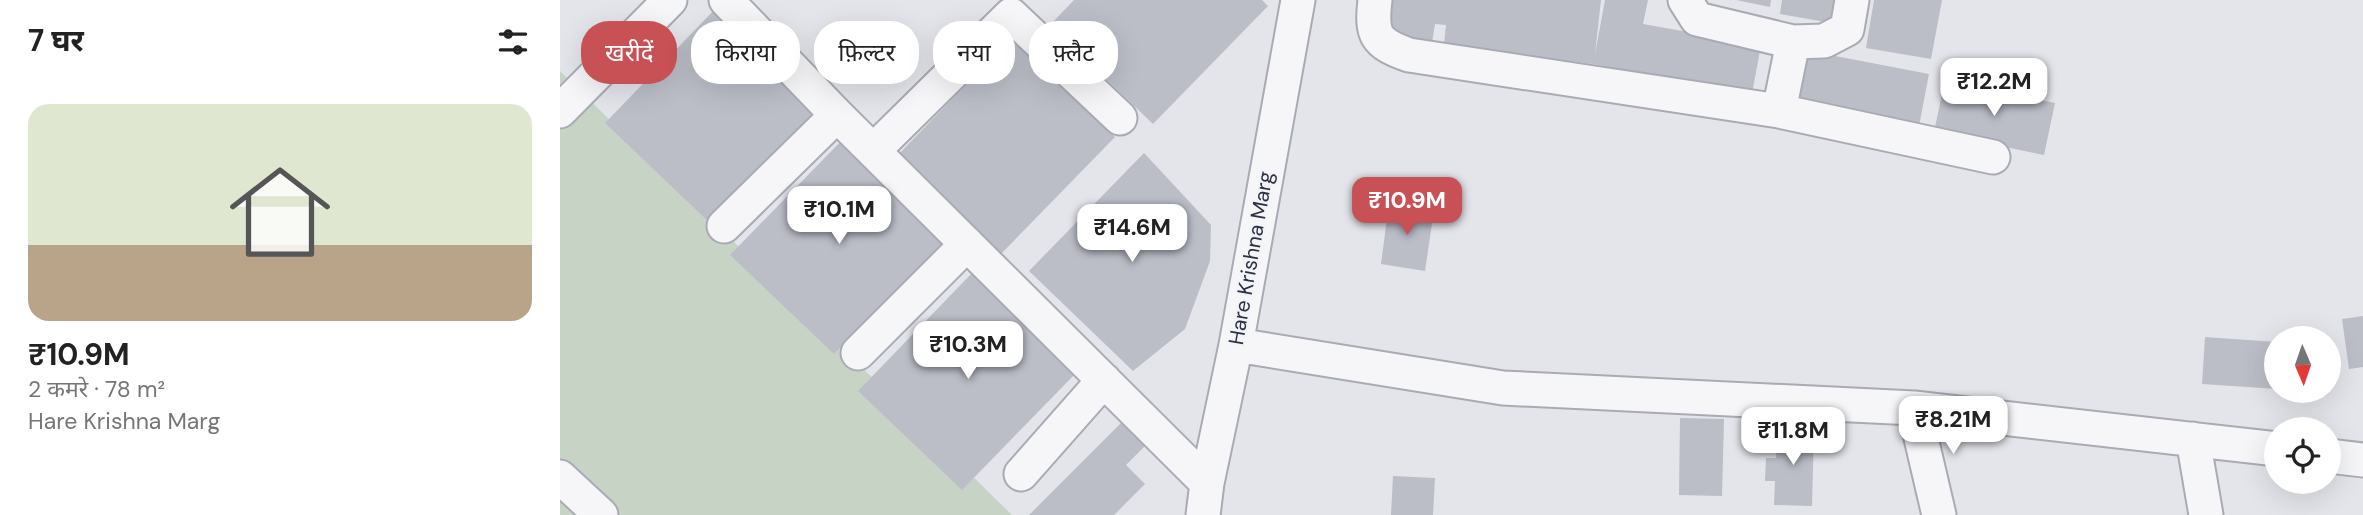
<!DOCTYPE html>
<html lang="hi">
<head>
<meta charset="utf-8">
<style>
  body { margin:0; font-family:"DM Sans","Noto Sans Devanagari",sans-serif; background:#f2f2f2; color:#222; height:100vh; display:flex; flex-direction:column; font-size:26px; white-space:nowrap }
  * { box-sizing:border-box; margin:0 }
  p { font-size:23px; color:#767676 }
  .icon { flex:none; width:38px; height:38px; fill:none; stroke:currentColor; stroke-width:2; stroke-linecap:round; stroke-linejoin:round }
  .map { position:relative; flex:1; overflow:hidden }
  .side { display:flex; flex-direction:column; background:#fff; width:560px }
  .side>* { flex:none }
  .hud { position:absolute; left:21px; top:21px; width:665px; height:63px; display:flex; gap:14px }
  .needle { width:46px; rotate:178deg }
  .controls { position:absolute; left:1704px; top:326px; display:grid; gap:14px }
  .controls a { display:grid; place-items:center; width:77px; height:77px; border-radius:50%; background:#fff; box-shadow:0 7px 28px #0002; font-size:35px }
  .price { position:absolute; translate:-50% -60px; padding:0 16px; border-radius:14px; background:#fff; color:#222; font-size:23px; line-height:46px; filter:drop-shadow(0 2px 4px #0008) }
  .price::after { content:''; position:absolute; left:50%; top:42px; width:21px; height:16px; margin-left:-10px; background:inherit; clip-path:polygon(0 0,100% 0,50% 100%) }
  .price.current { background:#c75154; color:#fff }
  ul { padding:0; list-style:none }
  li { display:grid; align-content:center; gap:14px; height:371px; padding:0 28px }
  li+li { border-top:2px solid #e0e0e0 }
  li span { display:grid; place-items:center; height:217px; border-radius:21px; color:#555 }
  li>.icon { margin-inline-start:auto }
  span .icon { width:126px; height:126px; fill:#fffc; stroke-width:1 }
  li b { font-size:30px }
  h2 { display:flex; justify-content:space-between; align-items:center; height:84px; padding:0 28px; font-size:30px }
  .pill { padding:0 24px; border-radius:28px; background:#fff; box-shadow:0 7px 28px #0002; font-size:24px; line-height:63px }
  .pill.current { background:#c75154; color:#fff }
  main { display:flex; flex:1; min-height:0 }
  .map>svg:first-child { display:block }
  .green { fill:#c7d4c5 }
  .building { fill:#bbbec7 }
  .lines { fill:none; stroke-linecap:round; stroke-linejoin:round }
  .minor-casing { stroke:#a8abb4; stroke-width:37 }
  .minor { stroke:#f6f6f9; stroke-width:33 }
  .labels { text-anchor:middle; stroke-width:5; stroke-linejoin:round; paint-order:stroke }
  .street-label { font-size:21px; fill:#2c3142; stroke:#f3f4f8 }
</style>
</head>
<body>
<main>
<section class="side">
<h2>7 घर<svg class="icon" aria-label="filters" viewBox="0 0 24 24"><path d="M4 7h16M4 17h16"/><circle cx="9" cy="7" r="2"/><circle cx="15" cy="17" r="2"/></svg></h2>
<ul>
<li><span style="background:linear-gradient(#dfe7d0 65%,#b9a48a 0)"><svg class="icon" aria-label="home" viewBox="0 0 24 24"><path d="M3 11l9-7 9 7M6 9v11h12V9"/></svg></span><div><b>₹10.9M</b><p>2 कमरे · 78 m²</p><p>Hare Krishna Marg</p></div></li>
</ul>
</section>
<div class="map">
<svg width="1803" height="515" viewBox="0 0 1803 515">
  <rect width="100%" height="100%" fill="#e3e5ea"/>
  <!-- green -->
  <path class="green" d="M0 71 452 515H0Z"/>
  <!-- building -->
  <path class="building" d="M514 0H702L708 6 593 124 490 25Z
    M824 0H1041L1035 54 1045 0H1088L1083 24 1201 45 1192 94 1033 64 884 44 886 25 875 24 872 43 838 38 822 14Z
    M1176 0H1211L1210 7Z
    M1222 0H1281L1277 24 1220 14Z
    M1314 0H1382L1371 59 1306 48Z
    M160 4 266 105 151 224 45 123Z
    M451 38 555 137 440 255 337 156Z
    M1244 50 1369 74 1359 126 1234 103Z
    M1385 80 1495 103 1484 155 1374 132Z
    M285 137 389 236 274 354 170 255Z
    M584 153 651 225 650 261 625 329 573 371 469 271Z
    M829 203 874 210 865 271 821 264Z
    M413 272 517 372 402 490 298 391Z
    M1803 316V367L1789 369 1782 319Z
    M1645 337 1717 342V389L1642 384Z
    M1120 418 1164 419 1162 496 1119 495Z
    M561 423 585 446 566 465 585 484 554 515H469Z
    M1217 427 1254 429 1252 506 1214 505 1215 481H1205L1206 458H1216Z
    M833 476 875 478 873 515H831Z"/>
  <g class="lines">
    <!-- minor casing -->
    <g class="minor-casing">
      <path id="minor" d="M166 0 277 115 647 483
        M815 0C811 35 815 43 849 55L1219 111 1433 157
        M1125 0 1137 19 1233 42
        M0 111 110 0
        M1219 111 1233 42 1264 41 1287 29 1292 0
        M313 151 451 15 560 118
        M164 226 277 115
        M676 345 943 388 1354 408 1717 449
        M298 353 407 244
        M1354 408 1379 515
        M1633 439 1646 515
        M1769 456 1803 460
        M461 474 544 380
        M0 477 41 515
        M643 515 647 483 676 345 738 0"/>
    </g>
    <!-- minor -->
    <use href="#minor" class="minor"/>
  </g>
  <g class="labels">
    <!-- street labels -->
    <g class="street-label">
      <text transform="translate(691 258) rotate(-80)" y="7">Hare Krishna Marg</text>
    </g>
  </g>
</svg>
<div class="controls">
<a><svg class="needle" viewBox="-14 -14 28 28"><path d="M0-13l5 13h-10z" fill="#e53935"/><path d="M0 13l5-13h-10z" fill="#767676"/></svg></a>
<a><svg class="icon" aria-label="locate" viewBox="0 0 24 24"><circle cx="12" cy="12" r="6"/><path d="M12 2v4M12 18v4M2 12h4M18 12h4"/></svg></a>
</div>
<b class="price" style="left:1434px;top:118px">₹12.2M</b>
<b class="price current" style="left:847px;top:237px">₹10.9M</b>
<b class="price" style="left:279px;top:246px">₹10.1M</b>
<b class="price" style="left:572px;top:264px">₹14.6M</b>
<b class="price" style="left:408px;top:381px">₹10.3M</b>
<b class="price" style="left:1393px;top:456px">₹8.21M</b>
<b class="price" style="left:1233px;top:467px">₹11.8M</b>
<div class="hud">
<a class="pill current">खरीदें</a>
<a class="pill">किराया</a>
<a class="pill">फ़िल्टर</a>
<a class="pill">नया</a>
<a class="pill">फ़्लैट</a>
</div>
</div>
</main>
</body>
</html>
